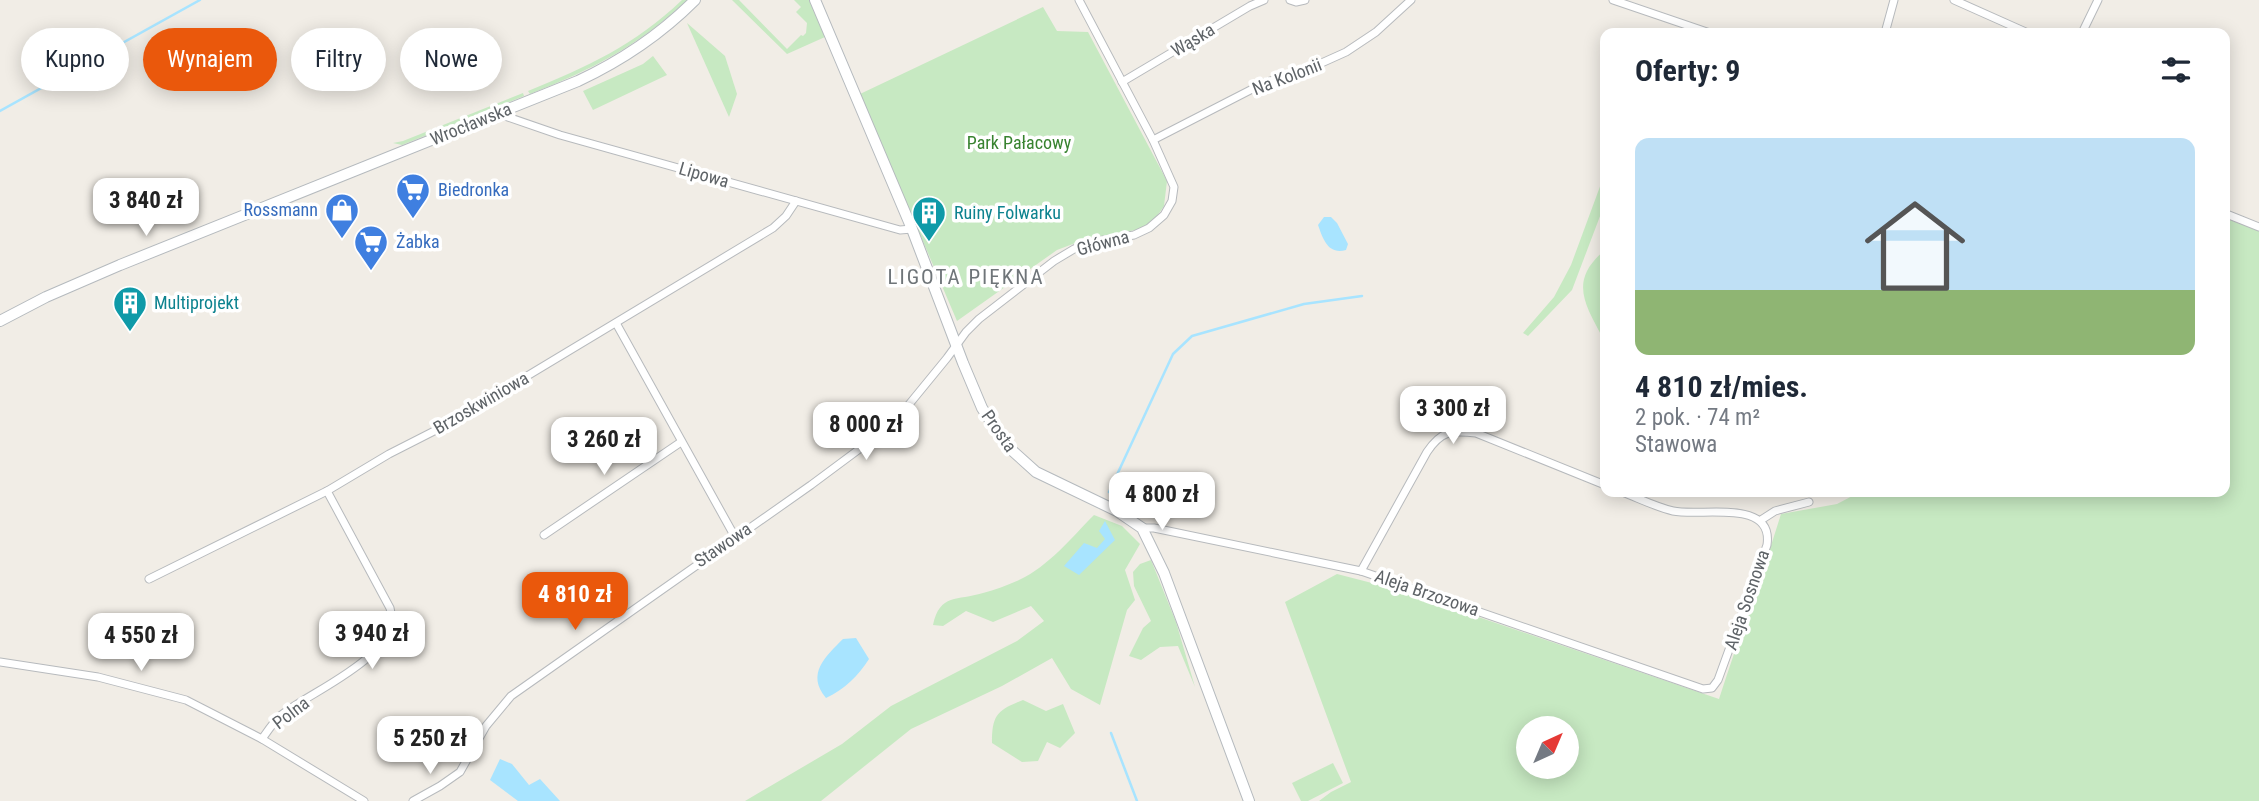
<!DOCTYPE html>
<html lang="pl">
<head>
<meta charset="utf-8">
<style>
	:root { --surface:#fff; --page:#f6f6f7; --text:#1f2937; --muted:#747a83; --accent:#ea580c }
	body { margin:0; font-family:"Roboto Condensed",sans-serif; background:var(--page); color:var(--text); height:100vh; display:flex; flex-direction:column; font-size:26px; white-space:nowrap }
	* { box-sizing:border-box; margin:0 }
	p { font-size:23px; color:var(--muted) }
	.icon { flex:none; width:38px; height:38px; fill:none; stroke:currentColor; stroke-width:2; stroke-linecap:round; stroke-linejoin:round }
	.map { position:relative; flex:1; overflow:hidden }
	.drawer { position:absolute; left:1600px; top:28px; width:630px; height:469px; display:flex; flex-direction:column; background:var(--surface); border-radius:14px; box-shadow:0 4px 18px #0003 }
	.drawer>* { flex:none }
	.hud { position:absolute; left:21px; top:28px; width:665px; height:63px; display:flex; gap:14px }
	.needle { width:46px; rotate:44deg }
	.controls { position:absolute; left:1516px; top:716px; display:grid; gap:14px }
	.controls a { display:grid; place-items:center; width:63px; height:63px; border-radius:50%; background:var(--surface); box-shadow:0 4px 18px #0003; font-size:35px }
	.price { position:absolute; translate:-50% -60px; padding:0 16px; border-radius:14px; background:#fff; color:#222; font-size:23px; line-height:46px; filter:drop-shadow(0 2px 4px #0008) }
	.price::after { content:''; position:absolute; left:50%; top:42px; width:21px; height:16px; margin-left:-10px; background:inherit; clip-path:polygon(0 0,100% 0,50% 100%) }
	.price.active { background:var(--accent); color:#fff }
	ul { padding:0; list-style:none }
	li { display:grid; align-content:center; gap:14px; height:371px; padding:0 35px }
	li span { display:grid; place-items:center; height:217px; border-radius:14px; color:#555 }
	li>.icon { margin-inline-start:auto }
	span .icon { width:126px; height:126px; fill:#fffc; stroke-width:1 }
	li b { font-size:30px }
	h2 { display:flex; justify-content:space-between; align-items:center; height:84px; padding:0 35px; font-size:30px }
	.chip { padding:0 24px; border-radius:32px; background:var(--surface); box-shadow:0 4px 18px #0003; font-size:24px; line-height:63px }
	.chip.active { background:var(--accent); color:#fff }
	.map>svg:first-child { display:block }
	.green { fill:#c7e9c2; fill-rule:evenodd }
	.water { fill:#a8e4ff }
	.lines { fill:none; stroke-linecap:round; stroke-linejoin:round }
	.stream { stroke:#a8e4ff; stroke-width:2.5 }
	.street-casing { stroke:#b7babd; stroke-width:9 }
	.secondary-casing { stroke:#b5babe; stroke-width:12 }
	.street { stroke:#fff; stroke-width:7 }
	.secondary { stroke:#fff; stroke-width:10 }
	.labels { text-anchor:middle; stroke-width:7; stroke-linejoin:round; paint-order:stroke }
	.street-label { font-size:18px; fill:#5e6367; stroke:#fff }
	.park-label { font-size:18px; fill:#388330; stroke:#fff }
	.shop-label { font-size:18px; fill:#366cbe; stroke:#fff; text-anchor:start }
	.culture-label { font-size:18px; fill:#0d838f; stroke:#fff; text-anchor:start }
	.quarter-label { font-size:21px; letter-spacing:2px; fill:#6f7579; stroke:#fff }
</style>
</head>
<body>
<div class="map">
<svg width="2259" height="801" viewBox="0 0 2259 801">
	<rect width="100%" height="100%" fill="#f1ede6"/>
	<g class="green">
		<path d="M682 0H687C637 47 593 69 530 94L528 91C587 67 635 45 682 0Z"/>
		<polygon points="732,0 739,0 787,49 801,35 803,36 806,33 807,23 796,12 801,7 794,0 809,0 825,37 787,54"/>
		<polygon points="1043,7 1057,31 1088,32 1167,181 1164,206 1155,219 1141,229 1086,239 1057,250 957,321 860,94"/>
		<polygon points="687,23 725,56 737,94 729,117"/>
		<polygon points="653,56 667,75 593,110 583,91 643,64"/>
		<polygon points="523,93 524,96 402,145 393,143 403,141"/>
		<polygon points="1605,173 1605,203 1572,290 1528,336 1523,333 1554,297 1571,265"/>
		<path d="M2224 218 2259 230V801H1319L1331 792 1351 782 1285 602 1337 574 1399 590 1719 699C1739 637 1762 576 1781 514L1837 504 1860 492H2224ZM1528 728H1566V766H1528Z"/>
		<path d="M1605 250 1603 281 1605 336 1603 338C1584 303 1569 280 1605 250Z"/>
		<path d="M1094 515 1122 526 1140 544 1125 570 1135 600 1127 610 1100 705 1071 689 1052 658 1002 686 911 729 821 801H745L842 744 891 706 1017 641 1044 621 1031 606 993 622 966 611 943 626 933 625C940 593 957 601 983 593 995 590 1008 585 1019 580 1049 566 1071 538 1094 515Z"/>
		<polygon points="1151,560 1176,622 1195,687 1178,646 1160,647 1141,660 1129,656 1143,628 1151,621 1134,586 1133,572 1140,564"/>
		<path d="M1023 700 1046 711 1063 704 1075 733 1060 748 1047 742 1038 761 1022 762 992 743C992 715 997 710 1023 700Z"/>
		<polygon points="1333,763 1343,783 1308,801 1301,801 1292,783"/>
	</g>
	<g class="water">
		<path d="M1324 217H1331L1337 223 1348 244 1346 250C1328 255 1323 239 1318 225Z"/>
		<polygon points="1105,521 1115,540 1079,575 1064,566 1084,543 1097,548 1105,539 1099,531"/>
		<path d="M856 638 869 659C858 676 845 689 826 698 806 674 825 657 843 639Z"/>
		<polygon points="500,759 512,764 529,785 540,779 560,801 518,801 490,780"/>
	</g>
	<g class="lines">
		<g class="stream">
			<polyline points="0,111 200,0"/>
			<polyline points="1109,492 1173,354 1192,336 1304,304 1362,296"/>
			<polyline points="1111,733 1137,801"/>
		</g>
		<g class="street-casing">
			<g id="street">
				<polyline points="1290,0 1296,2 1305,0"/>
				<polyline points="1613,0 1710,33"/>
				<polyline points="1954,0 2028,33"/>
				<polyline points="1885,33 1894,0"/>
				<polyline points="2082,33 2098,0"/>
				<polyline points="1122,82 1250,6 1264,0"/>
				<polyline points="499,114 560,135 900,230 912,229"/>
				<polyline points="1153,140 1264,83 1306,70 1346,52 1376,32 1411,0"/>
				<polyline points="2224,213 2259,227"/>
				<polyline points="616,323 735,537"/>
				<path d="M327 491 390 608C403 657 307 692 279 717 272 724 267 732 262 739L364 801"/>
				<polyline points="1761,520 1775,511 1809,502"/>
				<path d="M1142 528H1154L1361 571 1703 689 1712 688 1718 680 1767 545C1774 498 1701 517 1673 511 1656 507 1638 498 1622 492"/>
				<polyline points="544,535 681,442"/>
				<path d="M1361 571 1427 452C1441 431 1451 430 1476 433L1605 485"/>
				<polyline points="149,579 327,491 389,454 444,426 773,228 786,216 796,201"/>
				<polyline points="0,662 98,677 186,700 262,739"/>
				<polyline points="413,801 440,786 460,772 486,726 511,696 811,485 893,424 947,358 966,332 979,319 1054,261 1074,249 1092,242 1134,235 1149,228 1164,215 1172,201 1174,187 1153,140 1079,0"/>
			</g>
		</g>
		<g class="secondary-casing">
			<g id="secondary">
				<polyline points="815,0 912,229 963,363 982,408 1006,445 1036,472 1117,511 1142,528 1164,573 1249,801"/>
				<path d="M0 321 46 297 120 265 578 81C623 60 660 35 695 0"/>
			</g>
		</g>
		<use href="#street" class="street"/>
		<use href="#secondary" class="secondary"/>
	</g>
	<defs>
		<g id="supermarket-pin" transform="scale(1.75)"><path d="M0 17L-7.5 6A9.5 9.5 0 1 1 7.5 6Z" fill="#3f7fe0" stroke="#fff"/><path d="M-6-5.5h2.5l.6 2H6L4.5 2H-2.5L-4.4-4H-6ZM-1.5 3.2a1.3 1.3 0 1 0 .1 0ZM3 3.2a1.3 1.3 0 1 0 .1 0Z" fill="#fff"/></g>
		<g id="shop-pin" transform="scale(1.75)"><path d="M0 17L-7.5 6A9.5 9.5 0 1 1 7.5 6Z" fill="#3f7fe0" stroke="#fff"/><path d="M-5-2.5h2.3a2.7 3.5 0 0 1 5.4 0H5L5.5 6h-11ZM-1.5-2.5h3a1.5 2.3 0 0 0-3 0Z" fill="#fff"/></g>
		<g id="building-pin" transform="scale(1.75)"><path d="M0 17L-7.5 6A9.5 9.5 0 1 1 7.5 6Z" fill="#0f9aa8" stroke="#fff"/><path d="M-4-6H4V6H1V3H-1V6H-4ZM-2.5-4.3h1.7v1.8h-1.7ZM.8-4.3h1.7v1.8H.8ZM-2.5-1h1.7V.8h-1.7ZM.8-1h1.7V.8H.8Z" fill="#fff"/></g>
	</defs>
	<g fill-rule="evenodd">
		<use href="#supermarket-pin" x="413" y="190"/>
		<use href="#shop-pin" x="342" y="210"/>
		<use href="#building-pin" x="929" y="213"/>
		<use href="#supermarket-pin" x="371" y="242"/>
		<use href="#building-pin" x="130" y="303"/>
	</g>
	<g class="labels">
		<g class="street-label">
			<text transform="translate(1193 40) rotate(-31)" y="6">Wąska</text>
			<text transform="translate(1287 77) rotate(-21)" y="6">Na Kolonii</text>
			<text transform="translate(471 124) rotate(-22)" y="6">Wrocławska</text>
			<text transform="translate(704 175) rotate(16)" y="6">Lipowa</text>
			<text transform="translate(1103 243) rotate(-15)" y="6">Główna</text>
			<text transform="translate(481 403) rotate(-30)" y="6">Brzoskwiniowa</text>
			<text transform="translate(999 431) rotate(55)" y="6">Prosta</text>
			<text transform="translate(723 545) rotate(-34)" y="6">Stawowa</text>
			<text transform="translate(1427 593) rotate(19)" y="6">Aleja Brzozowa</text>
			<text transform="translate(1747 600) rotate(-71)" y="6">Aleja Sosnowa</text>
			<text transform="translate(291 713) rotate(-37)" y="6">Polna</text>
		</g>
		<g class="park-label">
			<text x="1019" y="149">Park Pałacowy</text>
		</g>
		<g class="shop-label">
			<text x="438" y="196">Biedronka</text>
			<text x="318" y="216" text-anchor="end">Rossmann</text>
			<text x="396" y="248">Żabka</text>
		</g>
		<g class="culture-label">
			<text x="954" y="219">Ruiny Folwarku</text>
			<text x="154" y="309">Multiprojekt</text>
		</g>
		<g class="quarter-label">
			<text x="966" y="284">LIGOTA PIĘKNA</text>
		</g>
	</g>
</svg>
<div class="controls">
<a><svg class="needle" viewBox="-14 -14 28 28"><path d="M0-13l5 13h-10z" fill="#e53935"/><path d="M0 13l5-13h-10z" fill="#747a83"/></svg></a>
</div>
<b class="price" style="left:146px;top:238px">3 840 zł</b>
<b class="price" style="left:1453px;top:446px">3 300 zł</b>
<b class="price" style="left:866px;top:462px">8 000 zł</b>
<b class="price" style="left:604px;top:477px">3 260 zł</b>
<b class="price" style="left:1162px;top:532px">4 800 zł</b>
<b class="price active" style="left:575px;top:632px">4 810 zł</b>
<b class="price" style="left:372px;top:671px">3 940 zł</b>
<b class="price" style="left:141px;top:673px">4 550 zł</b>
<b class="price" style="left:430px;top:776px">5 250 zł</b>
<div class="hud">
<a class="chip">Kupno</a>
<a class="chip active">Wynajem</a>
<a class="chip">Filtry</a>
<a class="chip">Nowe</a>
</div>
<section class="drawer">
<h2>Oferty: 9<svg class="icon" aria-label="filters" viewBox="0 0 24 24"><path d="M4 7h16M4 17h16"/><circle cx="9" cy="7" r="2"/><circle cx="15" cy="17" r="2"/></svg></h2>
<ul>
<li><span style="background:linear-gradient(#bfe0f5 70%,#8fb573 0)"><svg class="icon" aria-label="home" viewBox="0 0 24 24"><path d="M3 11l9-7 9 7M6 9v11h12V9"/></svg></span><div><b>4 810 zł/mies.</b><p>2 pok. · 74 m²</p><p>Stawowa</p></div></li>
</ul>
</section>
</div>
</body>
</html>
